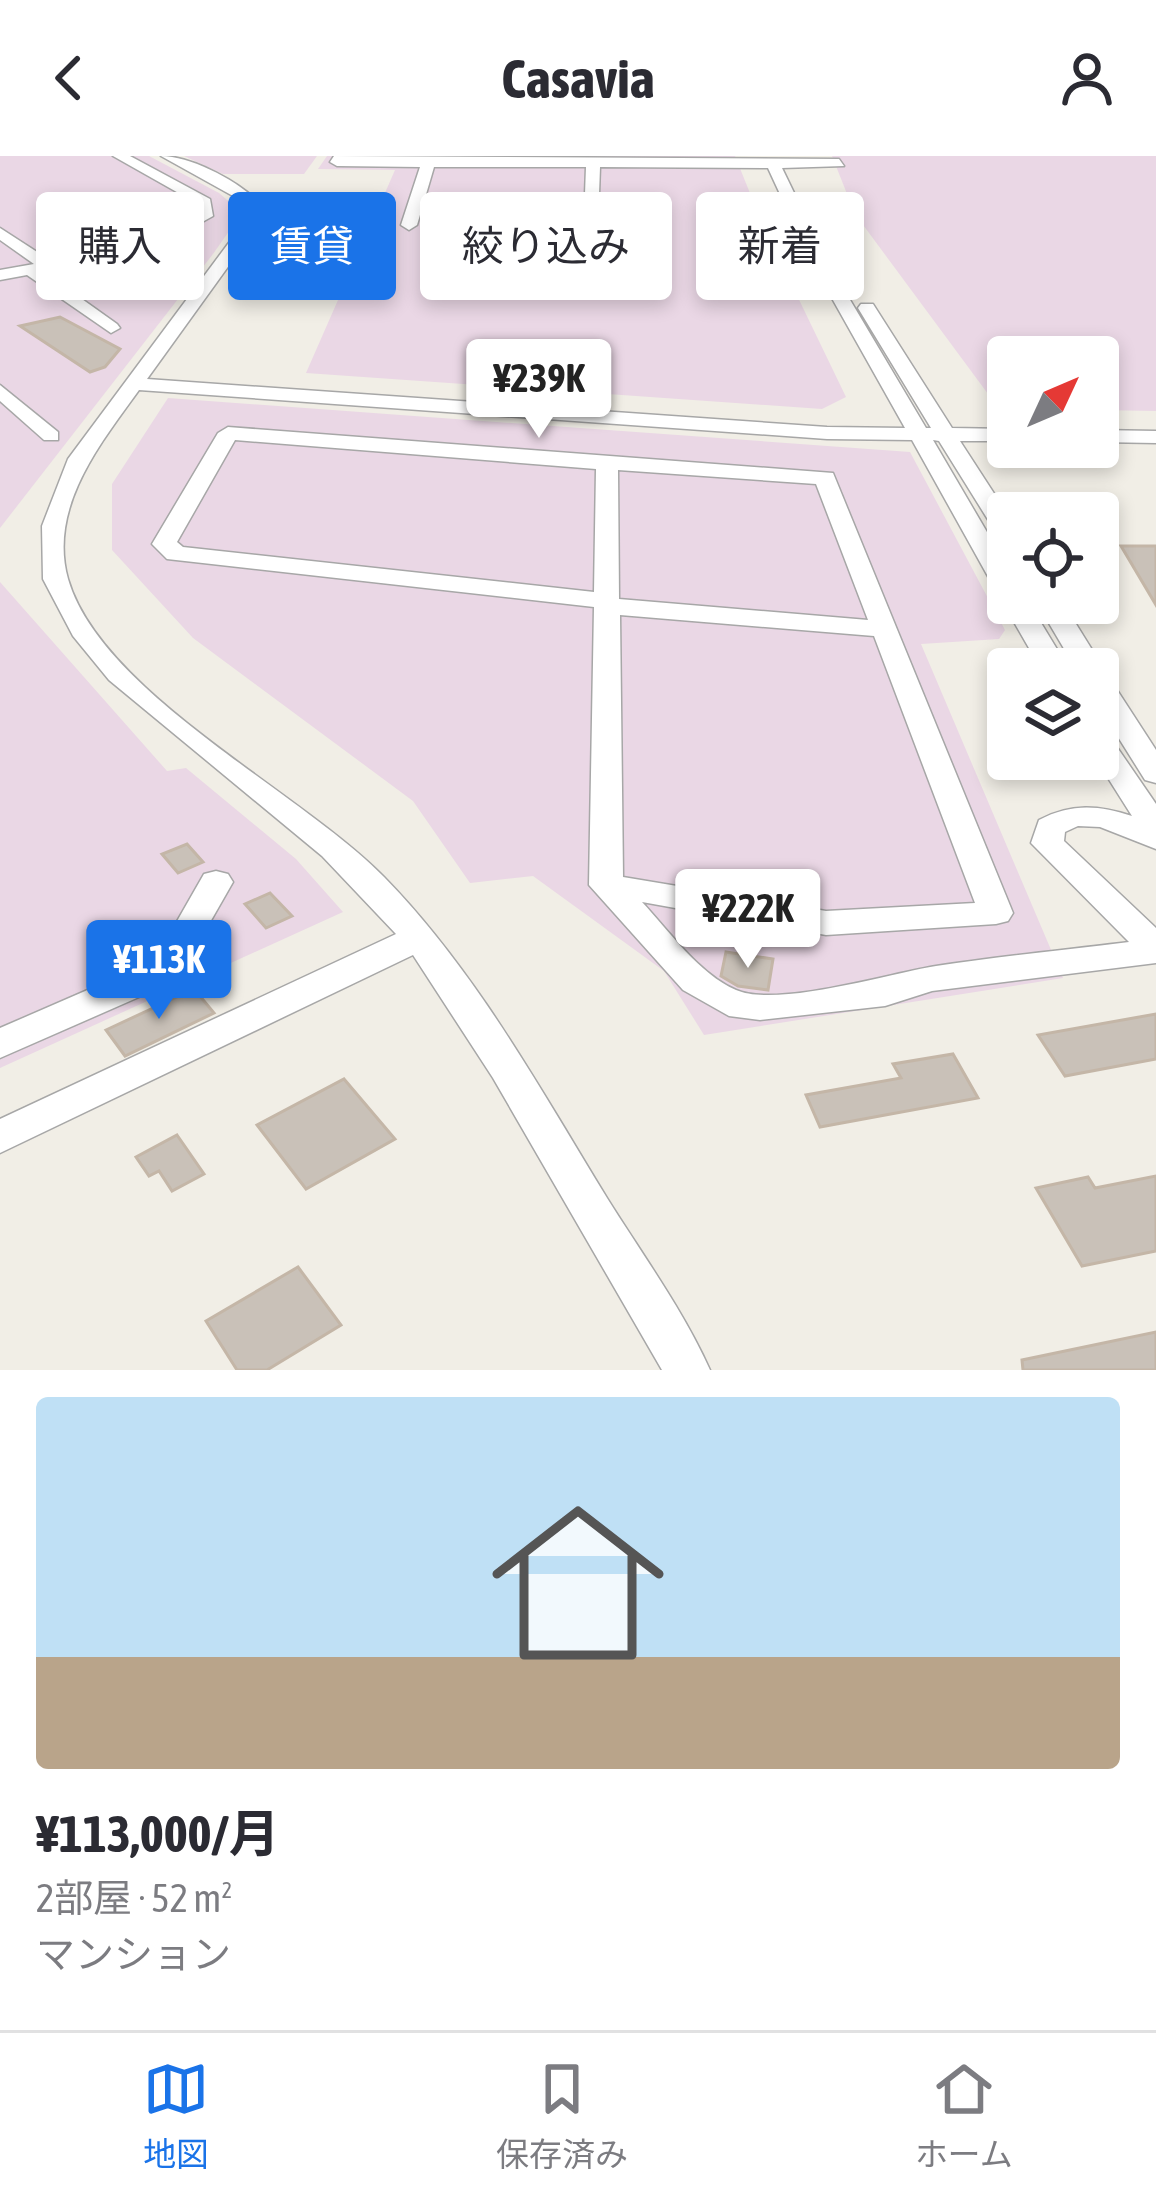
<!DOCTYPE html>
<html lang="ja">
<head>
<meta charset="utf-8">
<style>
	:root { --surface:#fff; --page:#f2f2f3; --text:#2b2b33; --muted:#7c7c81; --line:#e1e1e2; --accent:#1a73e8 }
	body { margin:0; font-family:"Asap Condensed","Noto Sans JP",sans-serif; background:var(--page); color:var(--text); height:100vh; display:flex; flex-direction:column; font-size:45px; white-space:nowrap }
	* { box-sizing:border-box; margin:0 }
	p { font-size:39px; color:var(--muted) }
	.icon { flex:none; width:66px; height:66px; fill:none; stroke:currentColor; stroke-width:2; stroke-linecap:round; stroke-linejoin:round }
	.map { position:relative; height:1214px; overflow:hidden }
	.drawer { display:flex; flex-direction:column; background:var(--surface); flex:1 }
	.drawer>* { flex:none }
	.banner { position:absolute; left:36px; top:36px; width:1086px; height:108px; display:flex; gap:24px }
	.needle { width:78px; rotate:46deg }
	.controls { position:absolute; left:987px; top:180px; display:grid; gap:24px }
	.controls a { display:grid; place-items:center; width:132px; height:132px; border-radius:12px; background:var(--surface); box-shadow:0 6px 18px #0003; font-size:60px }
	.price { position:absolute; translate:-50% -102px; padding:0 27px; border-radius:12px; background:#fff; color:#222; font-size:39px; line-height:78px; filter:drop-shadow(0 3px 6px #0008) }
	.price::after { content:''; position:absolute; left:50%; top:72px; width:36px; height:27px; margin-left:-18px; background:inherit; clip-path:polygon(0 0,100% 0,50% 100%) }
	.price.active { background:var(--accent); color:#fff }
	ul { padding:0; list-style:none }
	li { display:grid; align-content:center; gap:24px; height:636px; padding:0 36px }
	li+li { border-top:3px solid var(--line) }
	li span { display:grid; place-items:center; height:372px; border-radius:12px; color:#555 }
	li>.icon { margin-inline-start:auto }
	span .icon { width:216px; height:216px; fill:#fffc; stroke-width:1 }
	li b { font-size:51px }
	.chip { padding:0 42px; border-radius:12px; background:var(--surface); box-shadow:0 6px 18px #0003; font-size:42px; line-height:108px }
	.chip.active { background:var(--accent); color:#fff }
	header { display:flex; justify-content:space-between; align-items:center; height:156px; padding:0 36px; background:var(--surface); font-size:54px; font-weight:700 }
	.dock { display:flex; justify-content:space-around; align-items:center; height:168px; border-top:3px solid var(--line); background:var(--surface); font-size:33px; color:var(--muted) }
	.dock a { display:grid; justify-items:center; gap:6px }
	.dock .active { color:var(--accent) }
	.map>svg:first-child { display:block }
	.industrial { fill:#ead7e5 }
	.building { fill:#c9c1b8; stroke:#c4b6a7; stroke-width:3 }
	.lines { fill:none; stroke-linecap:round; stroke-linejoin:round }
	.minor-casing { stroke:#a7a7a7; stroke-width:3 }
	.minor { fill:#fff; fill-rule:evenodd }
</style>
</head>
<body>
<header><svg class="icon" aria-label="back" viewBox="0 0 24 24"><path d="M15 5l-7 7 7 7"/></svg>Casavia<svg class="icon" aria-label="person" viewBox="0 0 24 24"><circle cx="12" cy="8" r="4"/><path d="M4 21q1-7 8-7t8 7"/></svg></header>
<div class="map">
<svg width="1156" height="1214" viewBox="0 0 1156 1214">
	<rect width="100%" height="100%" fill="#f1eee6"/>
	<g class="industrial">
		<polygon points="0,0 149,0 219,37 234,50 232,71 213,98 0,372"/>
		<polygon points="184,0 317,0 304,18 223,18"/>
		<polygon points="327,0 735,0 762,67 846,241 822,253 306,217 395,14 318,13"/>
		<polygon points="832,0 1156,0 1156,255 1098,254 1098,201 1008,201 1008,247 991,242 855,58"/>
		<polygon points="168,242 910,296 1005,474 999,483 921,488 1063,822 704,879 664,815 533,720 470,727 413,645 193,482 112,394 112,328"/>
		<polygon points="0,426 167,615 186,612 296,703 343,756 0,912"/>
	</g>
	<g class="building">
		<polygon points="60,161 120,193 105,211 90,216 20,170"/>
		<polygon points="1121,390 1156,390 1156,449"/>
		<polygon points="187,688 203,706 178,717 162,698"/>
		<polygon points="270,737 292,760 266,772 245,748"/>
		<polygon points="726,796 773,803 768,834 738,830 721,820"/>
		<polygon points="194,833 214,857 125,900 106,874"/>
		<polygon points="1156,858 1156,903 1065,920 1038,879"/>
		<polygon points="953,898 978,942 820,971 806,939 901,922 893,908"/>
		<polygon points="344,923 395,983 306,1033 257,969"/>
		<polygon points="177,979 204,1018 172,1035 159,1015 149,1020 136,1001"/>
		<polygon points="1156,1020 1156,1095 1082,1110 1036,1032 1088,1021 1095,1032"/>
		<polygon points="298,1111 341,1169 267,1214 237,1214 206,1165"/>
		<polygon points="1156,1176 1156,1214 1023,1214 1022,1204"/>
	</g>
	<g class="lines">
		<g class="minor-casing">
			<g id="minor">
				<polygon points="113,0 130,0 210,43 213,60 186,75 90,95 103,98 103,104 44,116 117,168 120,172 111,177 27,119 0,124 0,114 34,108 0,84 0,72 51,105 77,100 74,89 177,68 198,58 198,48"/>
				<path d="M161 0C192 0 243 27 263 51L261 65 147 223 827 271 905 272 811 105 768 12 600 11 599 38 592 42 585 38 586 11H434L417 69 409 74 401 69 420 11 337 10 330 6 334 0 839 3 844 10 782 12 827 105 926 272H931L858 152 861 148H873L952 272 1008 273V285H960L1008 359V385L1000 383 939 285 933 284 1008 412V441L995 433 912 284 827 283 139 234C100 288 48 352 68 423 101 537 301 636 384 721 475 814 539 931 607 1042 642 1098 683 1154 710 1214H662L493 922 413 799 0 997V963L396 778 322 700 109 524 73 480 43 423 42 370 68 303 245 65 248 52 242 45Z"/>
				<polygon points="0,229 58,276 58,284 44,284 0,245"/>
				<path d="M228 271 833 317 1013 757 1008 765 996 768 826 779 642 746C669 775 699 818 736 834 777 852 891 817 936 810 1000 800 1065 794 1129 786L1031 687 1039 664C1071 647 1099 649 1132 660L1096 603 1098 575 1108 578 1156 648V693L1100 671 1078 670 1065 676 1064 685 1156 772V807L932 835 885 850 760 864 729 860 683 834 589 729 594 451 167 403 152 388 218 277ZM235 284 596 313 594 436 183 391 177 386ZM618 314 816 328 868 464 619 443ZM620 459 874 480 975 747 826 755 623 721Z"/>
				<polygon points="1098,274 1156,275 1156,287 1098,286"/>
				<polygon points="1008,441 1008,447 1029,447 1069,513 1041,513 1003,447"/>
				<polygon points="1037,447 1063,447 1104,513 1100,518 1108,520 1156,594 1156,627 1145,624 1098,549 1098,513 1076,513"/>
				<polygon points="216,715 228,718 233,726 201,782 155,834 0,902 0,872 129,816 176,767 204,718"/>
			</g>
		</g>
		<use href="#minor" class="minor"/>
	</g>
</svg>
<div class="controls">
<a><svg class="needle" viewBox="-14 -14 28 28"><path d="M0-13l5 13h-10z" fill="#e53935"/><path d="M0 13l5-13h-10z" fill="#7c7c81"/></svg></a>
<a><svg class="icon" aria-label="locate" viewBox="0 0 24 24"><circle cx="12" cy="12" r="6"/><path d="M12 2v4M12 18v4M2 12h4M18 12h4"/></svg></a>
<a><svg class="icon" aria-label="layers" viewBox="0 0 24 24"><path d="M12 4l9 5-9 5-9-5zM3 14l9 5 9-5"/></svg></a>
</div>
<b class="price" style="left:539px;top:285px">¥239K</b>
<b class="price" style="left:748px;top:815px">¥222K</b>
<b class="price active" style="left:159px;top:866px">¥113K</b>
<div class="banner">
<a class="chip">購入</a>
<a class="chip active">賃貸</a>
<a class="chip">絞り込み</a>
<a class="chip">新着</a>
</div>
</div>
<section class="drawer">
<ul>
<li><span style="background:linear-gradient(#bfe0f5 70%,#b9a48a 0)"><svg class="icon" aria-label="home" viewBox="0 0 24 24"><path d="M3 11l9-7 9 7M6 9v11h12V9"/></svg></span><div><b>¥113,000/月</b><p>2部屋 · 52 m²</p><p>マンション</p></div></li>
</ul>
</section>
<nav class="dock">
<a class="active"><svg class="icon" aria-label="map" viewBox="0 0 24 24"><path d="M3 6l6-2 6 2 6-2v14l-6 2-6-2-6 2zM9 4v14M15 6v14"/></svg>地図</a>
<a><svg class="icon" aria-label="saved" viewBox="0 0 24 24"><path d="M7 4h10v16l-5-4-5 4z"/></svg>保存済み</a>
<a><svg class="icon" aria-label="home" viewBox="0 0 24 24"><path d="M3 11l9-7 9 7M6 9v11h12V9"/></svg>ホーム</a>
</nav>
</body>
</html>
